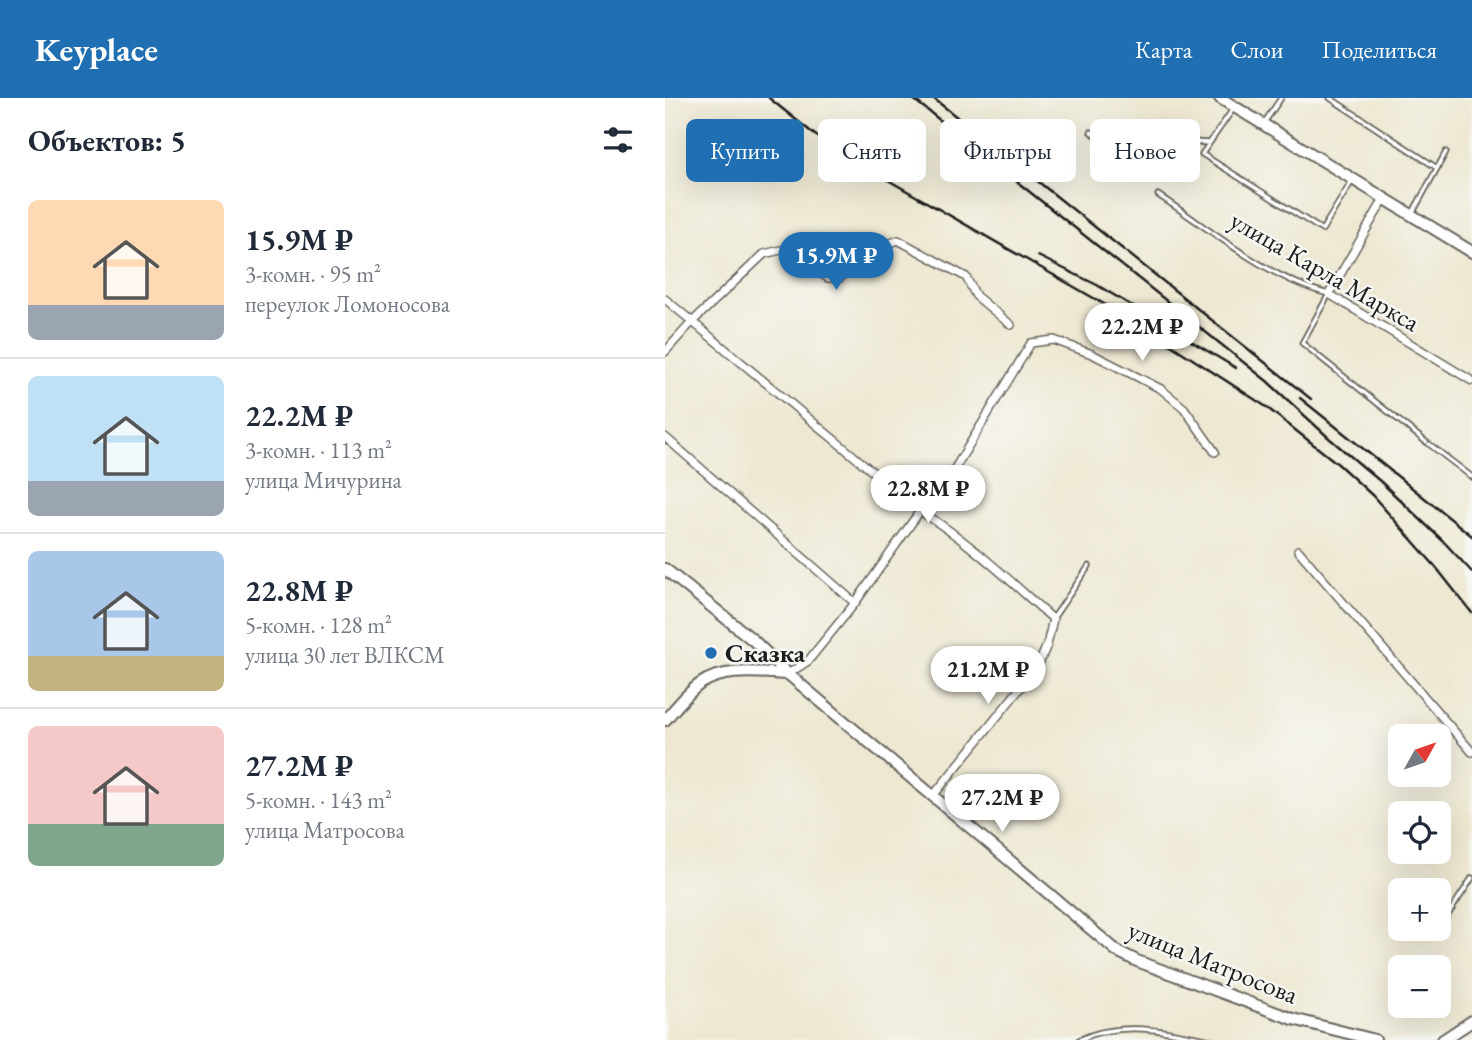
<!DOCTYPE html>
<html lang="ru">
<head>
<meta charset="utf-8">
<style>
	:root { --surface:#fff; --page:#f2f2f3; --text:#1f2937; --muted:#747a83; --line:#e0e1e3; --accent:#1f6fb2 }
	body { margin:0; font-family:"EB Garamond",serif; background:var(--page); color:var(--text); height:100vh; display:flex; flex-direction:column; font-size:26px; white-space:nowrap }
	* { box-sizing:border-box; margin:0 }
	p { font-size:23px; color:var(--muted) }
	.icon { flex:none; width:38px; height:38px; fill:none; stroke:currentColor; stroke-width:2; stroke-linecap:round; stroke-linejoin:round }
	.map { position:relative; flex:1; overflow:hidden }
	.side { display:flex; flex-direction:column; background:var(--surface); width:665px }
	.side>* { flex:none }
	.banner { position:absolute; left:21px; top:21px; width:665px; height:63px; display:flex; gap:14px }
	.needle { width:46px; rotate:50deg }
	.fabs { position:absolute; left:723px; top:626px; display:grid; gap:14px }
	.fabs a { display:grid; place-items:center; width:63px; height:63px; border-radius:10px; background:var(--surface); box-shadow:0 7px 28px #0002; font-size:35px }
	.price { position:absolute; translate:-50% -60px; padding:0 16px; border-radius:24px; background:#fff; color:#222; font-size:23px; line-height:46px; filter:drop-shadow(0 2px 4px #0008) }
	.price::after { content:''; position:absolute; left:50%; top:42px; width:21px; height:16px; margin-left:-10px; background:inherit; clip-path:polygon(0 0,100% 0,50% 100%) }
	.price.active { background:var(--accent); color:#fff }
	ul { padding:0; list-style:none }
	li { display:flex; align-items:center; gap:21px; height:175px; padding:0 28px }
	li+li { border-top:2px solid var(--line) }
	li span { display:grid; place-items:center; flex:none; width:196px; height:140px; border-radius:10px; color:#555 }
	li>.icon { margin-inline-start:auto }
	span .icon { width:84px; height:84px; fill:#fffc; stroke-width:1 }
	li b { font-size:30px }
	h2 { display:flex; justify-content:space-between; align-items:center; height:84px; padding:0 28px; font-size:30px }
	.pill { padding:0 24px; border-radius:10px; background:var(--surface); box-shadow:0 7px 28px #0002; font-size:24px; line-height:63px }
	.pill.active { background:var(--accent); color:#fff }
	header { display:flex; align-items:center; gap:42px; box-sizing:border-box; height:98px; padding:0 35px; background:var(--accent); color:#fff }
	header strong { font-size:33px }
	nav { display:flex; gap:38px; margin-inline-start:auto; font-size:24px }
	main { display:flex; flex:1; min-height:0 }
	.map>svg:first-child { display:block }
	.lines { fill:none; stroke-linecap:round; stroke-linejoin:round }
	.lane-casing { stroke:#66635c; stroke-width:7 }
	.street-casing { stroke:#66635c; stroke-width:10 }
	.secondary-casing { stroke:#66635c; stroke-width:14 }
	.lane { stroke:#fff; stroke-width:3.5 }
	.street { stroke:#fff; stroke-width:7 }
	.secondary { stroke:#fff; stroke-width:10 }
	.rail { stroke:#1c1c1c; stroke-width:2.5 }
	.poi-dot { fill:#1f6fb2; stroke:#f6f6f2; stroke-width:2.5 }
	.labels { text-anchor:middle; stroke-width:5; stroke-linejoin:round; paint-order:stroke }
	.street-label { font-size:26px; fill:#1c1c1c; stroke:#f6f6f2 }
	.poi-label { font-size:26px; font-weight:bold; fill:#1c1c1c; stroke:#f6f6f2; text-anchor:start }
</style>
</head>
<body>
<header>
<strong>Keyplace</strong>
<nav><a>Карта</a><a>Слои</a><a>Поделиться</a></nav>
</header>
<main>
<section class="side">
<h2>Объектов: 5<svg class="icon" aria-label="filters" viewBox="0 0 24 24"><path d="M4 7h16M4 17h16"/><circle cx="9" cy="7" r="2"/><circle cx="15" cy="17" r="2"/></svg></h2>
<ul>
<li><span style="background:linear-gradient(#ffd9b3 75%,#9aa5b1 0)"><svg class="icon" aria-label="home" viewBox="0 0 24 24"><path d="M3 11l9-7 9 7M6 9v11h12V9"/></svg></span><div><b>15.9M ₽</b><p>3-комн. · 95 m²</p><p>переулок Ломоносова</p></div></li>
<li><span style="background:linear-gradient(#bfe0f5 75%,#9aa5b1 0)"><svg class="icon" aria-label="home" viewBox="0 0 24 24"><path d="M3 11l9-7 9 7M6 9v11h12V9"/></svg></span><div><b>22.2M ₽</b><p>3-комн. · 113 m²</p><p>улица Мичурина</p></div></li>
<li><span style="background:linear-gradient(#a9c7e8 75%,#c2b280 0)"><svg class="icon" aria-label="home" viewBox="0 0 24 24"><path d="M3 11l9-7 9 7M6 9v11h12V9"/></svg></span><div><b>22.8M ₽</b><p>5-комн. · 128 m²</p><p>улица 30 лет ВЛКСМ</p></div></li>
<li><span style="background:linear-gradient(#f6c9c9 70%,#7fa58c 0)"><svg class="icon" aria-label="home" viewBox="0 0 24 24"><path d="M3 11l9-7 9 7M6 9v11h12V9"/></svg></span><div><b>27.2M ₽</b><p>5-комн. · 143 m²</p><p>улица Матросова</p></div></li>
</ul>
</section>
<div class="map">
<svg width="807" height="942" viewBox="0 0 807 942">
	<rect width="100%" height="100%" fill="#f6f6f2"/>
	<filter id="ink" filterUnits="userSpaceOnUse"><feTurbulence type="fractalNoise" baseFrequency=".0143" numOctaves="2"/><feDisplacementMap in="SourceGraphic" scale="14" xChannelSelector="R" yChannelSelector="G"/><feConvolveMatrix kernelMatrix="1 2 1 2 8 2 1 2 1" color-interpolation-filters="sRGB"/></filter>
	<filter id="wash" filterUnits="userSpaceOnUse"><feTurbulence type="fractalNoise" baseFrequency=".00686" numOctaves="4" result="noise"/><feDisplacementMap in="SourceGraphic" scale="28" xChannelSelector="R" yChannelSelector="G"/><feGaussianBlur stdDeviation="1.57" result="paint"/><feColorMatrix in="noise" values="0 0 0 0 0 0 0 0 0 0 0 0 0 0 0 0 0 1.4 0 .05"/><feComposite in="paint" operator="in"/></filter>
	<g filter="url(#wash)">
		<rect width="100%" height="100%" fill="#eee8d2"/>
	</g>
	<g filter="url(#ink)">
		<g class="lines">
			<g class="lane-casing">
				<g id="lane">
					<polyline points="665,0 772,70"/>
					<polyline points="568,11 537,56 657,132 687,83"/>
					<polyline points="599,25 616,0"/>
					<polyline points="426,34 464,58 479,43 486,41 544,45"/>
					<path d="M493 97C545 131 603 181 664 196L637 245 761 344"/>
					<polyline points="747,116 781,54"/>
					<polyline points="764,346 807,379"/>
					<polyline points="389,519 424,468"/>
					<polyline points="779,823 807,780"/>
					<path d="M414 942C454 922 503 933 545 942"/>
				</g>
			</g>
			<g class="street-casing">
				<g id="street">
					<polyline points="719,101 664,196 807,283"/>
					<path d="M0 201 255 413C304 443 345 483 388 521L382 547 373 568 268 698"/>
					<polyline points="0,254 27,224 99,156 120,151 163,180 175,180 209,152 233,142 301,179 311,198 346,227"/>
					<polyline points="0,339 190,505"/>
					<polyline points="633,452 807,654"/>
					<polyline points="123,576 143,563 190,505 255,413 281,385 366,245 389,242 427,256 496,291 519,310 550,354"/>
				</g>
			</g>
			<g class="secondary-casing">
				<g id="secondary">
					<polyline points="555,0 807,154"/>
					<polyline points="0,471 88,542 123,576 452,853 472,863 628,921 710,942"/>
					<path d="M0 622C11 610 22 595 35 586 59 569 96 575 123 576"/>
					<polyline points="778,942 807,923"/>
				</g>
			</g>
			<use href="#lane" class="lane"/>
			<use href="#street" class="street"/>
			<use href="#secondary" class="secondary"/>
			<g class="rail">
				<polyline points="104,0 150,37 216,78 472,225 600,308 673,366 708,398 770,468 807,515"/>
				<polyline points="247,0 602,283 664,340 716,384 778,443 807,474"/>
				<polyline points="268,0 646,301"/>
				<polyline points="373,158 432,187 571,270"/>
				<polyline points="635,300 807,438"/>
			</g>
		</g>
	</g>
	<circle class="poi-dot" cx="46" cy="555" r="7"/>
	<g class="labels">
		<g class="street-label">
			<text transform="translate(660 173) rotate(30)" y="9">улица Карла Маркса</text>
			<text transform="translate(548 864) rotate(22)" y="9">улица Матросова</text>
		</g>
		<g class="poi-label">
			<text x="60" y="564">Сказка</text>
		</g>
	</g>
</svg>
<div class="fabs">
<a><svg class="needle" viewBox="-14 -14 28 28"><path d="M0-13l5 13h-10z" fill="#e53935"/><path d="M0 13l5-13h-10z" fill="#747a83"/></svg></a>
<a><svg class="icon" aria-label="locate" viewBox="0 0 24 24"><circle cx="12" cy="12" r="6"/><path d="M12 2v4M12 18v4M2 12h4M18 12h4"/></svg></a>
<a>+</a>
<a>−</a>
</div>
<b class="price active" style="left:171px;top:194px">15.9M ₽</b>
<b class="price" style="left:477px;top:265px">22.2M ₽</b>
<b class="price" style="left:263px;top:427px">22.8M ₽</b>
<b class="price" style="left:323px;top:608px">21.2M ₽</b>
<b class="price" style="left:337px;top:736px">27.2M ₽</b>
<div class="banner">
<a class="pill active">Купить</a>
<a class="pill">Снять</a>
<a class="pill">Фильтры</a>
<a class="pill">Новое</a>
</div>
</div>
</main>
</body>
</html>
